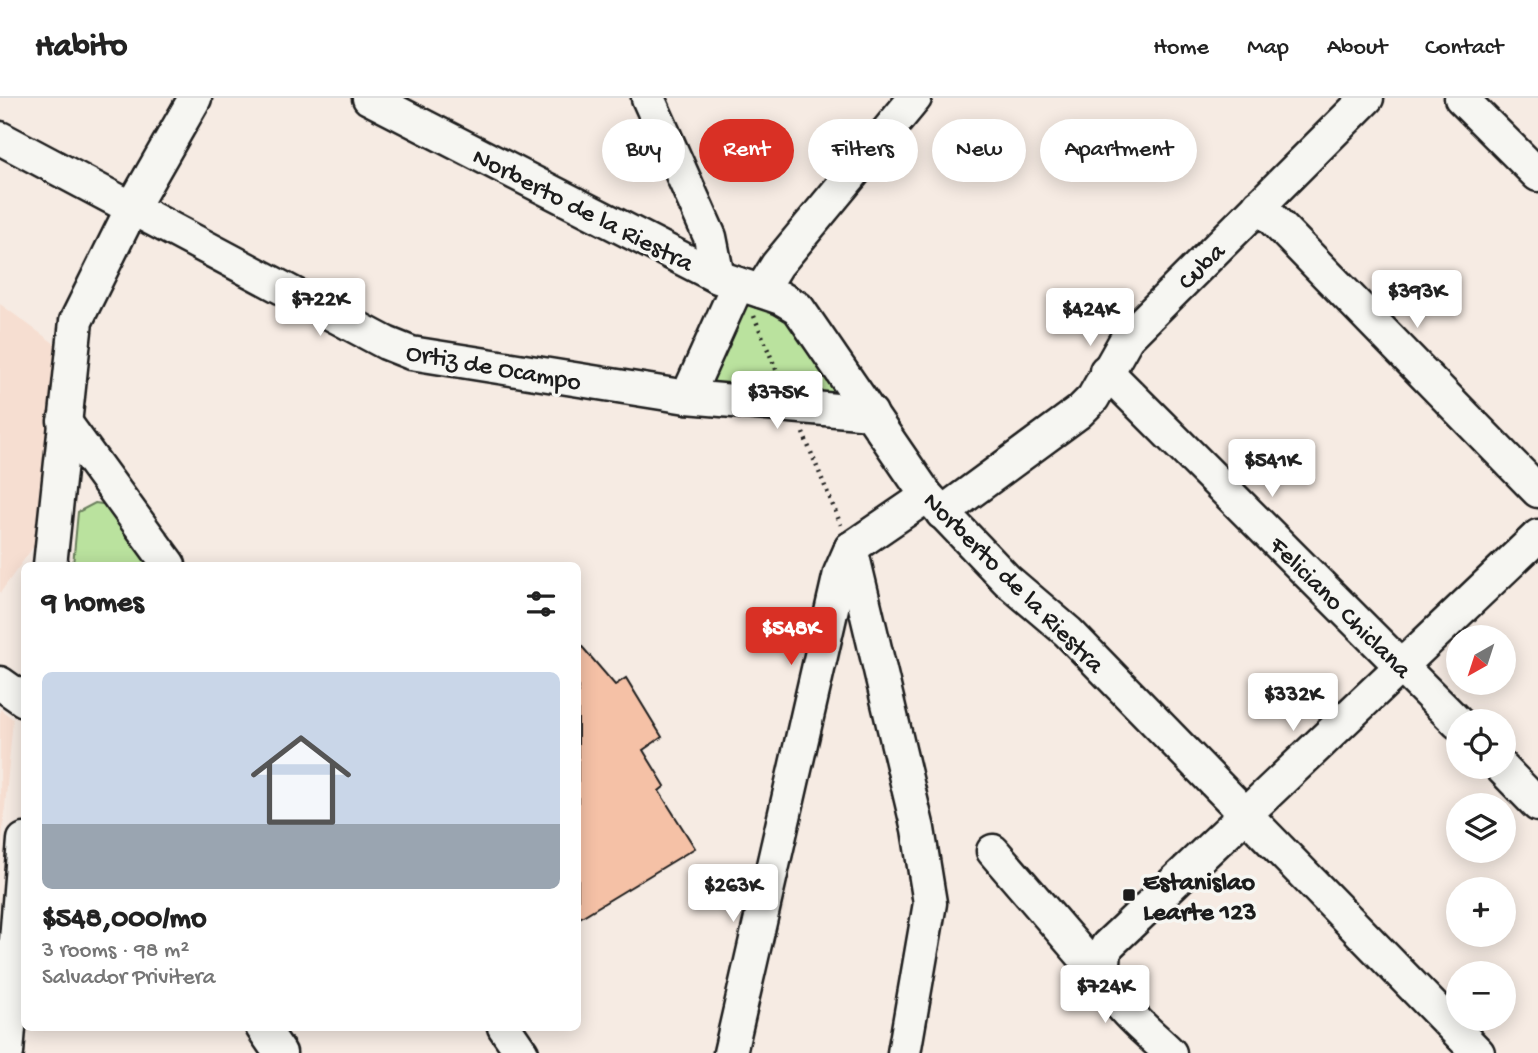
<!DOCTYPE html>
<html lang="en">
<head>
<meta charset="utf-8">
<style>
	:root { --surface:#fff; --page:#f6f6f6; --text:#222; --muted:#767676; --line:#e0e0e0; --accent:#d93025 }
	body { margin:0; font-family:"Gochi Hand",sans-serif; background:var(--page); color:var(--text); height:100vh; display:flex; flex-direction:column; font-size:26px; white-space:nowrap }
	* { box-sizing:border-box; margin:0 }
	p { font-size:23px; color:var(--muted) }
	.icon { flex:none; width:38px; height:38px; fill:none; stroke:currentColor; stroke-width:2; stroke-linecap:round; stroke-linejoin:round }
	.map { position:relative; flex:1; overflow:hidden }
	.drawer { position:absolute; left:21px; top:464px; width:560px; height:469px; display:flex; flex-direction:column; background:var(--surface); border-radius:10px; box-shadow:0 4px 18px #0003 }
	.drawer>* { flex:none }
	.top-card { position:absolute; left:602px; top:21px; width:665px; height:63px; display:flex; gap:14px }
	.needle { width:46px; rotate:219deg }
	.fabs { position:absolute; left:1446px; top:527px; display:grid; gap:14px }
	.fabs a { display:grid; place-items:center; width:70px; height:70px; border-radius:50%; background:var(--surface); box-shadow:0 4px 18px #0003; font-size:35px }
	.price { position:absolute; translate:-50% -60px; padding:0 16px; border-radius:7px; background:#fff; color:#222; font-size:23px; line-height:46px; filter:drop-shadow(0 2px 4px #0008) }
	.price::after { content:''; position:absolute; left:50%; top:42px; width:21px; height:16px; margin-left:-10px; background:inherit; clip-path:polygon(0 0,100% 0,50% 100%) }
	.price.selected { background:var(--accent); color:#fff }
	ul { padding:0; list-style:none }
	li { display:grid; align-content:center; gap:14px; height:371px; padding:0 21px }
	li span { display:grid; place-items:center; height:217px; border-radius:10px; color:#555 }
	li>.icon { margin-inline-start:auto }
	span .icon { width:126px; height:126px; fill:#fffc; stroke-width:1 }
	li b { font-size:30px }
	h2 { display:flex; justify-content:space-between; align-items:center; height:84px; padding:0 21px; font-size:30px }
	.pill { padding:0 24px; border-radius:32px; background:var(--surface); box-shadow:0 4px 18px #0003; font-size:24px; line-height:63px }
	.pill.selected { background:var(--accent); color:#fff }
	header { display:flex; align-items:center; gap:42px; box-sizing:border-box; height:98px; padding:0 35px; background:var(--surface); border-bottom:2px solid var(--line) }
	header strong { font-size:33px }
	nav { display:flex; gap:38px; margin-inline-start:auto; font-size:24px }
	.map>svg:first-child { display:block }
	.built { fill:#f6ded1 }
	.green { fill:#bae29e; stroke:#6b7f5d; stroke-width:2 }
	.building { fill:#f5c1a6; stroke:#1c1c1c; stroke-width:2 }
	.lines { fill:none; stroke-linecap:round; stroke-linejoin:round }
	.minor-casing { stroke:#1c1c1c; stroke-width:37 }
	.path { stroke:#1c1c1c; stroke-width:4.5; stroke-dasharray:2 5; stroke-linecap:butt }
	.minor { stroke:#f6f6f2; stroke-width:32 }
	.poi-dot { fill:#1c1c1c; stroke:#f6f6f2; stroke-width:2.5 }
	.labels { text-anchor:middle; stroke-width:7; stroke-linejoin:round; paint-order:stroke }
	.street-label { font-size:26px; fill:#1c1c1c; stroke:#f6f6f2 }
	.poi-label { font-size:26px; font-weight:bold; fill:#1c1c1c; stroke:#f6f6f2; text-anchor:start }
</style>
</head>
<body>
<header>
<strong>Habito</strong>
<nav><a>Home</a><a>Map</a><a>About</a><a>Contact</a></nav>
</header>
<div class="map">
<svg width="1538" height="955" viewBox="0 0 1538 955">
	<rect width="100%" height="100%" fill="#f6ebe3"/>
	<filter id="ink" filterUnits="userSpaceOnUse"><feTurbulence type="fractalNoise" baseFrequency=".0143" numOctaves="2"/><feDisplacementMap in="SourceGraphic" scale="14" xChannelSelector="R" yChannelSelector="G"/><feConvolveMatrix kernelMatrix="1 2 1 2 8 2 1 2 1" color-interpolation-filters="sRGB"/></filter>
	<g filter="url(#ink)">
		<g class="built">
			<polygon points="0,206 55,246 44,434 0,495"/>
			<polygon points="0,611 13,621 0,764"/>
		</g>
		<g class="green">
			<polygon points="747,202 792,219 858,309 697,294"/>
			<polygon points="95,405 109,407 152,467 73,467 78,414"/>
		</g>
		<polygon class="building" points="578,544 615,587 626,580 662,639 643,652 665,688 659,693 695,750 578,821"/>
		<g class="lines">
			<g class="minor-casing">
				<g id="minor">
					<polyline points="369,0 718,179 781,200 798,210 927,398 1007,482 1068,534 1478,955"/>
					<polyline points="648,0 710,139 718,179"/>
					<polyline points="1461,0 1538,77"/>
					<polyline points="0,40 386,245 411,255 687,299 871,315"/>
					<polyline points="1259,107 1538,393"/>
					<polyline points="761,193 777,167 915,0"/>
					<polyline points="1106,273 1458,625"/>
					<polyline points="687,299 738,186"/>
					<polyline points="64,323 169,467"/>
					<polyline points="942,415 1079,314 1093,300 1127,240 1367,0"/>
					<polyline points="851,450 918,731 930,805 904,955"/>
					<polyline points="851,450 927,398"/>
					<polyline points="50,467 76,223 132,110 195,0"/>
					<polyline points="0,585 24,602"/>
					<polyline points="1500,668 1538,707"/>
					<polyline points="993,753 1104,882"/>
					<polyline points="262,929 280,955"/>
					<polyline points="504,929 522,955"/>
					<polyline points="7,955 24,742"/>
					<polyline points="730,955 840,475 851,450"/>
					<path d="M1170 955C1140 925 1091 894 1107 848L1538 438"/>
				</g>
			</g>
			<g class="path">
				<polyline points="754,218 780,281"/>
				<polyline points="803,335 841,427"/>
			</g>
			<use href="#minor" class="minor"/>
		</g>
	</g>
	<rect class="poi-dot" x="1122" y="790" width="14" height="14" rx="3.5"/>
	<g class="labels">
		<g class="street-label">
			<text transform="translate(584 110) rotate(27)" y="9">Norberto de la Riestra</text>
			<text transform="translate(1200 167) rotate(-45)" y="9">Cuba</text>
			<text transform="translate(494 267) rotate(10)" y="9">Ortiz de Ocampo</text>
			<text transform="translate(1015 483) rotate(45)" y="9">Norberto de la Riestra</text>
			<text transform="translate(1342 508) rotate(45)" y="9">Feliciano Chiclana</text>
		</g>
		<g class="poi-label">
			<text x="1143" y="791">Estanislao<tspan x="1143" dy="30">Learte 123</tspan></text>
		</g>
	</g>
</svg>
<div class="fabs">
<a><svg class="needle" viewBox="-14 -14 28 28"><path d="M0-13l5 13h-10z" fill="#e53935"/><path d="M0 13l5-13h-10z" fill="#767676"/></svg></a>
<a><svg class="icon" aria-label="locate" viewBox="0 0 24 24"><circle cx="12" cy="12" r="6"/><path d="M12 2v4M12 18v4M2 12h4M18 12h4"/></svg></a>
<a><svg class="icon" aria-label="layers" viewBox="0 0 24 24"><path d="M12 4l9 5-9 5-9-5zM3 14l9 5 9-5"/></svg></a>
<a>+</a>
<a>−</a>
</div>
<b class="price" style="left:1417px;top:232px">$393K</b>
<b class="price" style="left:320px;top:240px">$722K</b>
<b class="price" style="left:1090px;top:250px">$424K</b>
<b class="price" style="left:777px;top:333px">$375K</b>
<b class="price" style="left:1272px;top:401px">$541K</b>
<b class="price selected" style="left:791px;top:569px">$548K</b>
<b class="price" style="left:1293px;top:635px">$332K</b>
<b class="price" style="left:733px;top:826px">$263K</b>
<b class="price" style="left:1105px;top:927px">$724K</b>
<div class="top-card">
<a class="pill">Buy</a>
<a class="pill selected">Rent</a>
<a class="pill">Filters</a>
<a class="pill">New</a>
<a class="pill">Apartment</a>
</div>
<section class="drawer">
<h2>9 homes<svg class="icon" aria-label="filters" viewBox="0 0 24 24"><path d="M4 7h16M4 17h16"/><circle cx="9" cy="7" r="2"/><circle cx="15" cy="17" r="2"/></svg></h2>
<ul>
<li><span style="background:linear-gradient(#c9d6e8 70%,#9aa5b1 0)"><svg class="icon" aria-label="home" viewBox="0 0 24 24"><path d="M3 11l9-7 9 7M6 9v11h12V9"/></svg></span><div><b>$548,000/mo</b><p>3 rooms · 98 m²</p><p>Salvador Privitera</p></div></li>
</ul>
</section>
</div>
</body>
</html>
